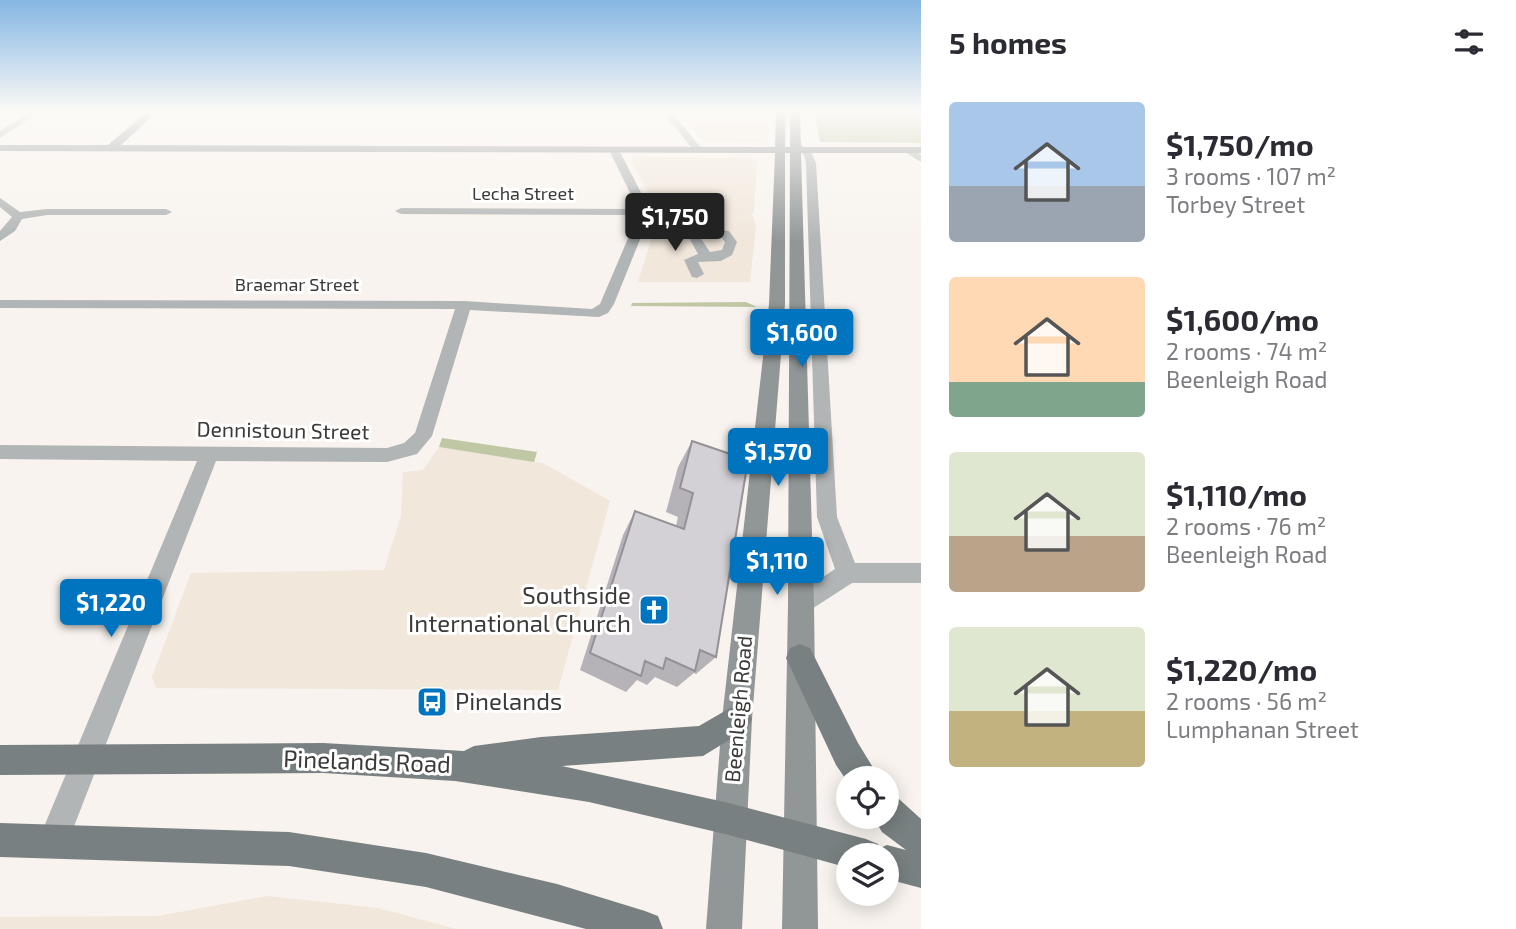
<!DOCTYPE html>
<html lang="en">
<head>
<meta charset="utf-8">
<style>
	:root { --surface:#fff; --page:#f2f2f3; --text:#2b2b33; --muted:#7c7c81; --accent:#0074be }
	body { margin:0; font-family:"Exo 2",sans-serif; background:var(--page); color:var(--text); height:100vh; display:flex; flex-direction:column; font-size:26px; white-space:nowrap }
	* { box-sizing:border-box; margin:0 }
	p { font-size:23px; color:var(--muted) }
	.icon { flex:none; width:38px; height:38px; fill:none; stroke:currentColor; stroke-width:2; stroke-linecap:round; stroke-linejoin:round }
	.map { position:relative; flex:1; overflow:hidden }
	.sheet { display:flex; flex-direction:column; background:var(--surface); width:595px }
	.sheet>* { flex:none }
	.fabs { position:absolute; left:836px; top:766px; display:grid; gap:14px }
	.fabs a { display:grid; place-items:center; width:63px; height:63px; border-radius:50%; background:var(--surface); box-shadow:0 4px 18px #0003; font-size:35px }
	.price { position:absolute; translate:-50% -60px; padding:0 16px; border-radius:7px; background:var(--accent); color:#fff; font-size:23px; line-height:46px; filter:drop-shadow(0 2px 4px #0008) }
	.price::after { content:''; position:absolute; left:50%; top:42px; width:21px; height:16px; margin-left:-10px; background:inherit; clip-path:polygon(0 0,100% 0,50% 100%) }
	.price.on { background:#222; color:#fff }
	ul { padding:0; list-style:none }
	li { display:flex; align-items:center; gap:21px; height:175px; padding:0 28px }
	li span { display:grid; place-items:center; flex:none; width:196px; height:140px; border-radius:7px; color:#555 }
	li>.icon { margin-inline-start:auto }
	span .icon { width:84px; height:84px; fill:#fffc; stroke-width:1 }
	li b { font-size:30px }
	h2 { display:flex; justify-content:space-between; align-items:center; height:84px; padding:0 28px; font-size:30px }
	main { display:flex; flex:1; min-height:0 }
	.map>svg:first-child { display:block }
	.built { fill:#f1e7db }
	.green { fill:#bfc7a4 }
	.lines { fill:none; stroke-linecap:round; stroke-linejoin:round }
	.stream { stroke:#7893ab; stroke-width:2.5 }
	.street { fill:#b1b5b5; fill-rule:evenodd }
	.secondary { fill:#919697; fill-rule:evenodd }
	.primary { fill:#798081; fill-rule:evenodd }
	.wall { fill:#b5b3b8 }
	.building { fill:#d3d0d6; stroke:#949296; stroke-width:2 }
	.labels { text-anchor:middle; stroke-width:6; stroke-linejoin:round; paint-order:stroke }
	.far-street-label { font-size:18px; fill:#3c3a38; stroke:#fff }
	.street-label { font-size:21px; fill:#3c3a38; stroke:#fff }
	.near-poi-label { font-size:24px; fill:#3c3a38; stroke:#fff; text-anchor:end }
	.near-street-label { font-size:24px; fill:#3c3a38; stroke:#fff }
</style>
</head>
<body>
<main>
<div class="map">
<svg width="921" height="929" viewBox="0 0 921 929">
	<rect width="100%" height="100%" fill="#f8f3ee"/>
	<g class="built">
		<polygon points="675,111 771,111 767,143 705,142"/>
		<polygon points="633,157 749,158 757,161 754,213 751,213 756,225 750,282 638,282 659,214 631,160"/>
		<polygon points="439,447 543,463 610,501 558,690 156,688 152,677 191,573 384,570 401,516 403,472 423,470"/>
		<polygon points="267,896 378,908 456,929 0,929 0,917 158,916"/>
	</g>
	<g class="green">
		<polygon points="814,111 921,111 921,143 820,142"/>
		<polygon points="746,302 757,307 631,306 632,303"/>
		<polygon points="442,438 537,452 534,462 439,447"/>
	</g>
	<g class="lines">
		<polyline class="stream" points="847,111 921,114"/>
		<g class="street">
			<polygon points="31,111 41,111 0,138 0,131"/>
			<polygon points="662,111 671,111 701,148 701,152 695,152"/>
			<polygon points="796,141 811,152 816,163 837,517 855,563 921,563 921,583 852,583 801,616 793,613 789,605 793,597 835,569 817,517 806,163 804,155 791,144"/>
			<path d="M614 147 619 150 651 212 645 225 729 231 737 242 732 255 721 261 698 262 704 274 697 278 692 277 684 260 698 254 688 236 643 232 614 304 608 313 599 317 470 310 432 436 417 454 387 462 216 461 64 852 53 856 42 852 38 841 197 461 0 459V445L387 448 404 443 415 433 455 309 0 308V300L464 301 592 309 600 304 638 215 401 214 395 211 401 208 638 209 609 150ZM700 237H721L725 242 722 250 710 252Z"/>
			<polygon points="905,148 911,148 921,155 921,162 905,152"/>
			<polygon points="0,198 20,212 47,209 166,209 172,212 166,215 47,215 22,219 15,231 0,241 0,231 12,217 0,207"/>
		</g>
		<polygon class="secondary" points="148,111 158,111 121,145 775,147 776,111 786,111 785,147 790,147 790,111 800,111 801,147 921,147 921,153 801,153 814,605 818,929 782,929 788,605 790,153 785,153 785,304 752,719 742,929 706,929 722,719 769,304 775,153 0,151 0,145 108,145"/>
		<g class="primary">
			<polygon points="800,644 810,648 858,743 880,779 849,779 849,784 836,765 786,658 790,648"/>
			<polygon points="737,704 747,709 752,719 747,729 703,756 562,766 729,803 866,839 878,844 880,848 887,845 906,850 882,832 873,817 887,817 887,795 899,799 921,819 921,888 887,879 887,856 849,856 849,868 729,835 589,802 455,781 323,773 0,775 0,745 323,743 464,751 474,746 541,737 699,726"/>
			<polygon points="0,823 289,832 426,853 557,884 645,911 658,916 663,929 586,929 426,887 289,866 0,857"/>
		</g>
	</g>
	<polygon class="wall" points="692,441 716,657 696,674 694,673 677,687 655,677 647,685 637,680 626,692 580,670 623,535 635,511 676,526 678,517 666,512 678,467"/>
	<polygon class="building" points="692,441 748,460 716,657 700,650 695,671 666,658 663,669 645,661 641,676 590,653 635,511 684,529 693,493 680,488"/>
	<linearGradient id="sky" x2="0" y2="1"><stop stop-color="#85b6e3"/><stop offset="0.46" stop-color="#fcfaf7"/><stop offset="1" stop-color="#fcfaf7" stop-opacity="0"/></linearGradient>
	<rect width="921" height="242" fill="url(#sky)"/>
	<defs>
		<g id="church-square" transform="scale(1.575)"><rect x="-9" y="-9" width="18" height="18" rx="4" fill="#0074be" stroke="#fff"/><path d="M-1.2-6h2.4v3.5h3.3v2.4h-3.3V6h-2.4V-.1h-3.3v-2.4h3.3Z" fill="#fff"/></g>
		<g id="bus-square" transform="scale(1.575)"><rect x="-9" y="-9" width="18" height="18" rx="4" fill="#0074be" stroke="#fff"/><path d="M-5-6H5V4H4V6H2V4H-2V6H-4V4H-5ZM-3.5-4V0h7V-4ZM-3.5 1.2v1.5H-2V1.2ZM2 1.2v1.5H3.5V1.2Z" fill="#fff"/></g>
	</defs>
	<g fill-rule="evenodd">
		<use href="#church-square" x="654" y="610"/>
		<use href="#bus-square" x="432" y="702"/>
	</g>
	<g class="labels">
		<g class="far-street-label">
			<text x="523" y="200">Lecha Street</text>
			<text x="297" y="291">Braemar Street</text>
		</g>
		<g class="street-label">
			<text transform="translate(283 431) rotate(1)" y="7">Dennistoun Street</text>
			<text transform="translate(739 709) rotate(-85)" y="7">Beenleigh Road</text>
		</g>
		<g class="near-poi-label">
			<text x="631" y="604">Southside<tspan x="631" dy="28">International Church</tspan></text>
			<text x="455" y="710" text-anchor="start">Pinelands</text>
		</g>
		<g class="near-street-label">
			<text transform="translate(367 762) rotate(2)" y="8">Pinelands Road</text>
		</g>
	</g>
</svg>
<div class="fabs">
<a><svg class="icon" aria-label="locate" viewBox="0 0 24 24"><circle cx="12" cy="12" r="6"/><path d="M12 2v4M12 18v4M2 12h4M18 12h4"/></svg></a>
<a><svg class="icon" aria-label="layers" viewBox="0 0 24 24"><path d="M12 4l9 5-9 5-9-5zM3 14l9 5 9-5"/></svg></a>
</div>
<b class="price on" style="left:675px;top:253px">$1,750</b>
<b class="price" style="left:802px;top:369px">$1,600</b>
<b class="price" style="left:778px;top:488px">$1,570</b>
<b class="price" style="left:777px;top:597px">$1,110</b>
<b class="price" style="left:111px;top:639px">$1,220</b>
</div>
<section class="sheet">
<h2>5 homes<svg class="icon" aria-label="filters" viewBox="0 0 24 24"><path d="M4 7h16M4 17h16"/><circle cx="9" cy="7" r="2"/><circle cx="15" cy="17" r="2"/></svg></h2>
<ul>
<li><span style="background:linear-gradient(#a9c7e8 60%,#9aa5b1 0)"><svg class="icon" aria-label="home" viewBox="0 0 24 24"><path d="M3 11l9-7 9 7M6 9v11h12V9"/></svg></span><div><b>$1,750/mo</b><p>3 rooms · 107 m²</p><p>Torbey Street</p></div></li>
<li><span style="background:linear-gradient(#ffd9b3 75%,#7fa58c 0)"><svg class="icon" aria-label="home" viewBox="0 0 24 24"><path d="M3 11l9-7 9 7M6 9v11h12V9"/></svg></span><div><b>$1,600/mo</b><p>2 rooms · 74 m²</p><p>Beenleigh Road</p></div></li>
<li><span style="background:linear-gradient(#dfe7d0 60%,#b9a48a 0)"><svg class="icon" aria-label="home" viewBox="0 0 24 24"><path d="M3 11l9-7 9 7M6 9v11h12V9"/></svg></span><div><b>$1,110/mo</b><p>2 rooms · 76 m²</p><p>Beenleigh Road</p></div></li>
<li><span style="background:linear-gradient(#dfe7d0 60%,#c2b280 0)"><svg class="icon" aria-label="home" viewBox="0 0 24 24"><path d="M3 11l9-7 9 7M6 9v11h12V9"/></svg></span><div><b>$1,220/mo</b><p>2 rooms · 56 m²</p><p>Lumphanan Street</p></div></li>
</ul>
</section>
</main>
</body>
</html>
